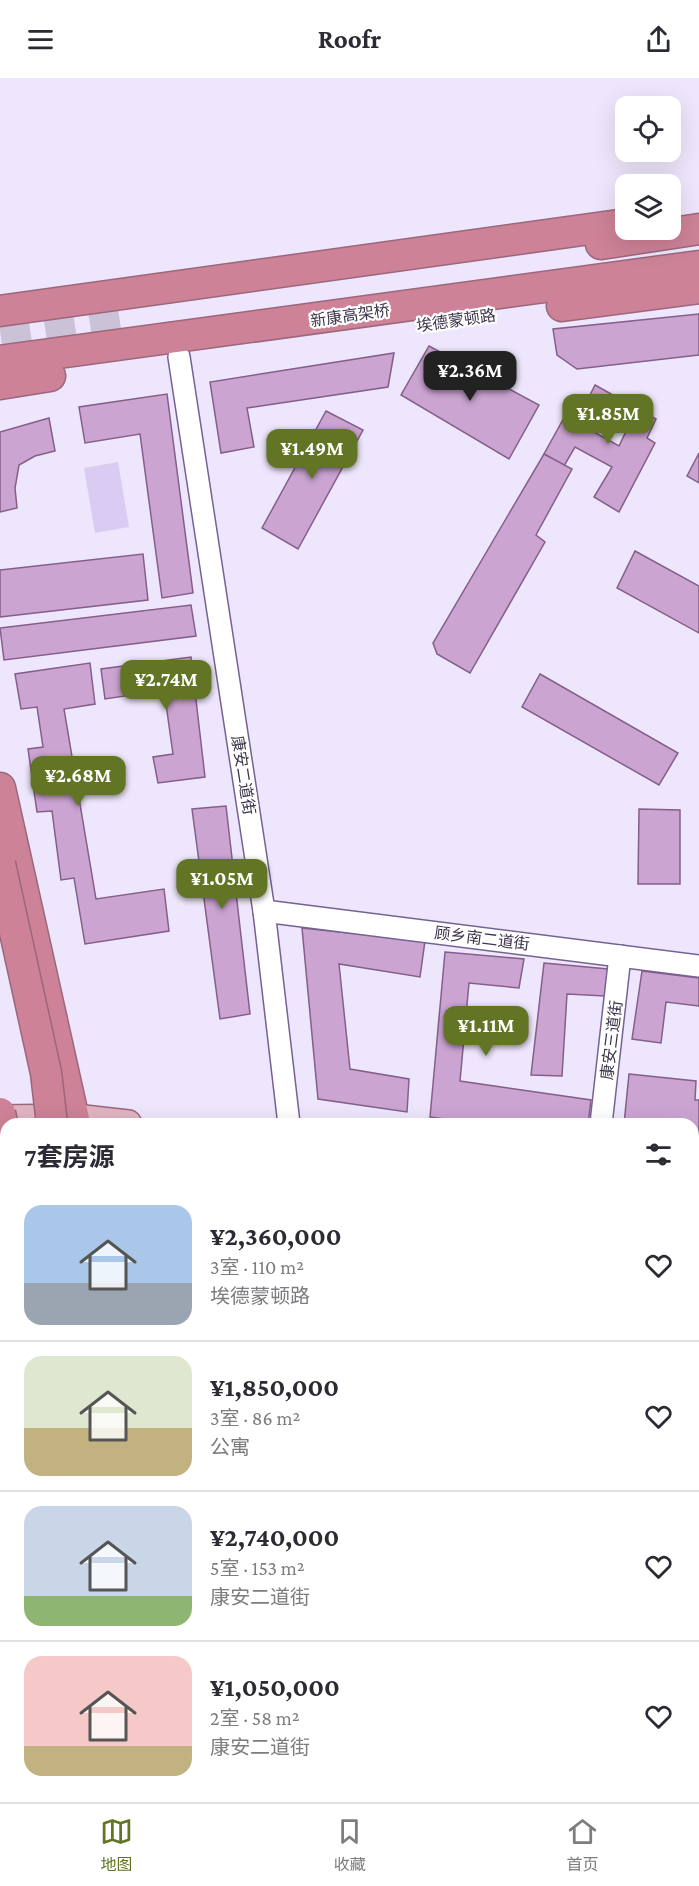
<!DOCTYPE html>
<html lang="zh">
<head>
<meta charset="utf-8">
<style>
	:root { --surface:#fff; --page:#f7f7f7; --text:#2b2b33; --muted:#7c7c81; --line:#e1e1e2; --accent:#627524 }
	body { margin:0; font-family:"Crimson Pro","Noto Sans SC",serif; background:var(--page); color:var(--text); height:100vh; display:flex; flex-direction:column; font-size:22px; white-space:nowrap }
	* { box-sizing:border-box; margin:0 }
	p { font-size:20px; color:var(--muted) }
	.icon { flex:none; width:33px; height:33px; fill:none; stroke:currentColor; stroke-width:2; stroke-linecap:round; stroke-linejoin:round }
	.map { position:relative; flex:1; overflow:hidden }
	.drawer { position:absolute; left:0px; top:1040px; width:699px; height:686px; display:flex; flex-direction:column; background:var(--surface); border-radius:18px 18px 0 0; box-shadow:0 6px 24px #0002 }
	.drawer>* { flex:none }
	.fabs { position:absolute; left:615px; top:18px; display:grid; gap:12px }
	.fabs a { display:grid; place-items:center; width:66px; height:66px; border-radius:12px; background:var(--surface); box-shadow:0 6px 24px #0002; font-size:30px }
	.price { position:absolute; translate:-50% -51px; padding:0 14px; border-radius:12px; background:var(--accent); color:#fff; font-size:20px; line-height:39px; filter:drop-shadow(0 2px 3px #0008) }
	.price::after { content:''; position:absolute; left:50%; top:36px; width:18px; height:14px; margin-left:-9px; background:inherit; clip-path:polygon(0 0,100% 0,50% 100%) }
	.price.current { background:#222; color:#fff }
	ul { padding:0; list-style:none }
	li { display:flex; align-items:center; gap:18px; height:150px; padding:0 24px }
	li+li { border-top:2px solid var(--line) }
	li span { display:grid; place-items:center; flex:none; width:168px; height:120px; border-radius:18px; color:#555 }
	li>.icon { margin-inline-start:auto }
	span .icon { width:72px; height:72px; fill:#fffc; stroke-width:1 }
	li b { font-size:26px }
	h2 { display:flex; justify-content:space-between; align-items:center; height:72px; padding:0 24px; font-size:26px }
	header { display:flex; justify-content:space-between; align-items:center; height:78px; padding:0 24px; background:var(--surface); font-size:27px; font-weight:700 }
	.dock { display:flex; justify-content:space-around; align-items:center; height:84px; border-top:2px solid var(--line); background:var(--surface); font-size:16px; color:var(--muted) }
	.dock a { display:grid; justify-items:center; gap:3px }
	.dock .current { color:var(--accent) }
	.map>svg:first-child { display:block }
	.park { fill:#d9cbf2 }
	.building { fill:#cba4d2; stroke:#845f89; stroke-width:1.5 }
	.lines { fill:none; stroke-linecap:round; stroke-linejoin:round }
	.highway-tunnel { stroke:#cbc2d8; stroke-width:30; stroke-dasharray:30 15; stroke-linecap:butt }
	.minor-casing { stroke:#756293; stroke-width:24 }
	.major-casing { stroke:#9b677c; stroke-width:30 }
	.highway-casing { stroke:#9b677c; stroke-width:33 }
	.minor { stroke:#fff; stroke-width:21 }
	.major { stroke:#e1b4c1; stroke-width:27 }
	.highway { stroke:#cd8297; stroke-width:30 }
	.highway-bridge-casing { stroke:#9b677c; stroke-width:33; stroke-linecap:butt }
	.highway-bridge { stroke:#cd8297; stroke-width:30 }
	.labels { text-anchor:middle; stroke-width:4.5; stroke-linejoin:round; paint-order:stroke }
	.street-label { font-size:16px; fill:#3d344a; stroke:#fff }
</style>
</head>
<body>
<header><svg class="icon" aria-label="menu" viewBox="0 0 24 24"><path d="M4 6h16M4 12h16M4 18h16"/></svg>Roofr<svg class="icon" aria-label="share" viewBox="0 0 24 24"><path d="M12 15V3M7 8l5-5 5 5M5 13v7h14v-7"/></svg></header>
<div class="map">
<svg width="699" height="1724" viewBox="0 0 699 1724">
	<rect width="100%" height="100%" fill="#eee6fc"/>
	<polygon class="park" points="118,384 129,449 95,455 84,390"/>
	<g class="building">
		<polygon points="699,236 699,277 577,291 557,277 553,251"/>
		<polygon points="429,268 539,327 509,381 401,317"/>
		<polygon points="394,275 388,309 247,330 254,369 221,375 210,304"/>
		<polygon points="595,307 656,341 647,360 655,365 619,434 594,419 612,389 575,369 564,388 544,376 565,338 619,368 627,351 584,329"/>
		<polygon points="167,316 193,515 162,520 140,356 85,365 79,329"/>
		<polygon points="326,333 363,352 298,471 262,450"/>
		<polygon points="49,340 55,373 35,378 19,387 15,410 17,430 0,434 0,354"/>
		<polygon points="699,375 699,405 687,398"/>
		<polygon points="544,376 572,391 536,457 545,464 470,595 437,576 433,565"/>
		<polygon points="635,473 699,508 699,555 617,510"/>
		<polygon points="143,476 148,522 0,539 0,492"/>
		<polygon points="191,527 196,558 4,582 0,550"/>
		<polygon points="191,579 205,699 158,705 153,679 173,676 164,612 105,621 101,591"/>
		<polygon points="90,585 95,626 64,631 96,821 164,811 169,853 85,866 74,800 61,802 52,733 37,734 28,671 43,669 37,629 21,631 15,596"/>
		<polygon points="540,596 678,675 659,707 522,629"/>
		<polygon points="226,728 250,936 220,941 192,731"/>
		<polygon points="639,731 680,732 680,806 638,806"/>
		<polygon points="302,850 425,863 420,899 339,886 350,991 409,1001 407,1034 318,1021"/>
		<polygon points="445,874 524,881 519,910 469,905 460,1003 591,1022 588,1046 480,1046 430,1039"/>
		<polygon points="544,885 608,891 605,918 567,916 562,998 531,997"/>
		<polygon points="642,893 699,900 699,928 666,924 661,965 632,961"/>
		<polygon points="629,996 696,1003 695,1022 699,1022 699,1066 693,1066 693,1046 624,1046"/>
		<polygon points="693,1176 699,1177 699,1208 693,1207"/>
		<polygon points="693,1242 699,1243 699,1291 693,1290"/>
		<polygon points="693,1337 699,1338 699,1477 693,1476 697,1442 693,1441 693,1402 698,1367 693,1366"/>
		<polygon points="0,1382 6,1411 6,1447 0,1449"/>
		<polygon points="6,1487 6,1554 0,1532 0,1489"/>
		<polygon points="693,1511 699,1512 695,1540 699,1541 699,1605 693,1652 699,1653 699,1688 693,1687"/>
		<polygon points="8,1719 62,1719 60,1724 9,1724"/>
		<polygon points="241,1719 405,1719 406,1724 379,1724 378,1719 357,1724 243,1724"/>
		<polygon points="456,1719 483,1719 484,1724 457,1724"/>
		<polygon points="506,1719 571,1719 570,1724 506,1724"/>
		<polygon points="600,1719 613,1719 656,1724 599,1724"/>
	</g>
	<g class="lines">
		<polyline class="highway-tunnel" points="0,253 129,234"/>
		<g class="minor-casing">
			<g id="minor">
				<polyline points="179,279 264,833 289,1046"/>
				<polyline points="264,833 699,888"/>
				<polyline points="601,1046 620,878"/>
				<polyline points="693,1317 699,1317"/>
				<polyline points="693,1501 699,1502"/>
				<polyline points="693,1713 699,1713"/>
				<polyline points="419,1719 420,1724"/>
			</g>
		</g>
		<g class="major-casing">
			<g id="major">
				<polyline points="0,1041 75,1040 128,1046"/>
				<polyline points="693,1107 699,1107"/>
				<polyline points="693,1145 699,1145"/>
			</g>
		</g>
		<g class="highway-casing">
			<g id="highway">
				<polyline points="601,166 699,151"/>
				<polyline points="562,228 699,210"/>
				<polyline points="0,233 626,146"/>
				<polyline points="0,283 699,188"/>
				<polyline points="0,306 50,298"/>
				<polyline points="0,710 75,1046"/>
				<polyline points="0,1089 6,1106"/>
				<polyline points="0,1212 6,1234"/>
				<polyline points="202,1719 203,1724"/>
				<polyline points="105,1724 107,1719"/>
				<polyline points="144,1724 145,1719"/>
			</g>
		</g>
		<use href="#minor" class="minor"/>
		<use href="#major" class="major"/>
		<use href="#highway" class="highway"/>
		<g class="highway-bridge-casing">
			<g id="highway-bridge">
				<polyline points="0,786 46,995 52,1046"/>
				<polyline points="0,1035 6,1063"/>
			</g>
		</g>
		<use href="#highway-bridge" class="highway-bridge"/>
	</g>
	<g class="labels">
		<g class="street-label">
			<text transform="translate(350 237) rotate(-8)" y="6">新康高架桥</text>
			<text transform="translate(456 242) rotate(-8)" y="6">埃德蒙顿路</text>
			<text transform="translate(244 697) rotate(81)" y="6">康安二道街</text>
			<text transform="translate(482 860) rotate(7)" y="6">顾乡南二道街</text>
			<text transform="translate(611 962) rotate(-83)" y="6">康安三道街</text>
		</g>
	</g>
</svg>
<div class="fabs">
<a><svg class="icon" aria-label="locate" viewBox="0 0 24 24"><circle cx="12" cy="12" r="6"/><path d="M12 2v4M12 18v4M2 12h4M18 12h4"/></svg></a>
<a><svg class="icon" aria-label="layers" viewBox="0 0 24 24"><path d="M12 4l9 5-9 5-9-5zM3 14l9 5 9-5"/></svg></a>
</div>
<b class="price current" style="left:470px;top:324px">¥2.36M</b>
<b class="price" style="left:608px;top:367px">¥1.85M</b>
<b class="price" style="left:312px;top:402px">¥1.49M</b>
<b class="price" style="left:166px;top:633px">¥2.74M</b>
<b class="price" style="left:78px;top:729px">¥2.68M</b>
<b class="price" style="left:222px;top:832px">¥1.05M</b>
<b class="price" style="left:486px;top:979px">¥1.11M</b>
<section class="drawer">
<h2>7套房源<svg class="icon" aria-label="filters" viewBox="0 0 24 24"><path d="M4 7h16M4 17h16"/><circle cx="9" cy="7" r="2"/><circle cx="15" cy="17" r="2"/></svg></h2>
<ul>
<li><span style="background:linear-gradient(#a9c7e8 65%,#9aa5b1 0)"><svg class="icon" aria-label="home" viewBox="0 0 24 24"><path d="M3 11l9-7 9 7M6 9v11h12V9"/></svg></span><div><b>¥2,360,000</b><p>3室 · 110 m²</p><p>埃德蒙顿路</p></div><svg class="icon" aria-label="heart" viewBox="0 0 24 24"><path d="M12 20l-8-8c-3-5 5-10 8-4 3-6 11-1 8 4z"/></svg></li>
<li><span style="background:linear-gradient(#dfe7d0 60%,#c2b280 0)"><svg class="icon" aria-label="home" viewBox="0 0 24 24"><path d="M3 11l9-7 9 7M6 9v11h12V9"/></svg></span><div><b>¥1,850,000</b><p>3室 · 86 m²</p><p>公寓</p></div><svg class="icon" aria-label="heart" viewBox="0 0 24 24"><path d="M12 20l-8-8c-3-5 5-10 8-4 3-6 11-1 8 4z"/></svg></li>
<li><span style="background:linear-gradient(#c9d6e8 75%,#8fb573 0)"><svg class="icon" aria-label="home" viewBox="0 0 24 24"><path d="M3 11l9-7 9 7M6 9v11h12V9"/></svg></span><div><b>¥2,740,000</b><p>5室 · 153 m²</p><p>康安二道街</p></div><svg class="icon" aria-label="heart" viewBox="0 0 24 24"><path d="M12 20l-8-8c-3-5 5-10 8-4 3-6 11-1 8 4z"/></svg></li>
<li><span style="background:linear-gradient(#f6c9c9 75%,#c2b280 0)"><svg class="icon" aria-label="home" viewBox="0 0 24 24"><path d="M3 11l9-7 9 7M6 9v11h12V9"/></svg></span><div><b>¥1,050,000</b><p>2室 · 58 m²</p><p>康安二道街</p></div><svg class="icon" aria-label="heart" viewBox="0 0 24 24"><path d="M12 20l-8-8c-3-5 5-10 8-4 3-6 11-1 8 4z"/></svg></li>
</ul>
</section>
</div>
<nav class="dock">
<a class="current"><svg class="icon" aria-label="map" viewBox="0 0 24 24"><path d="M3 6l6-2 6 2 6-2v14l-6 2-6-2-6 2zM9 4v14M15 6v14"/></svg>地图</a>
<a><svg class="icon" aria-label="saved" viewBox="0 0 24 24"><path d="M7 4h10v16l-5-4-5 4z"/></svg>收藏</a>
<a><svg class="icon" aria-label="home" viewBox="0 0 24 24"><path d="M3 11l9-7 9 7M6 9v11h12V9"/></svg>首页</a>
</nav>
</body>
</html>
